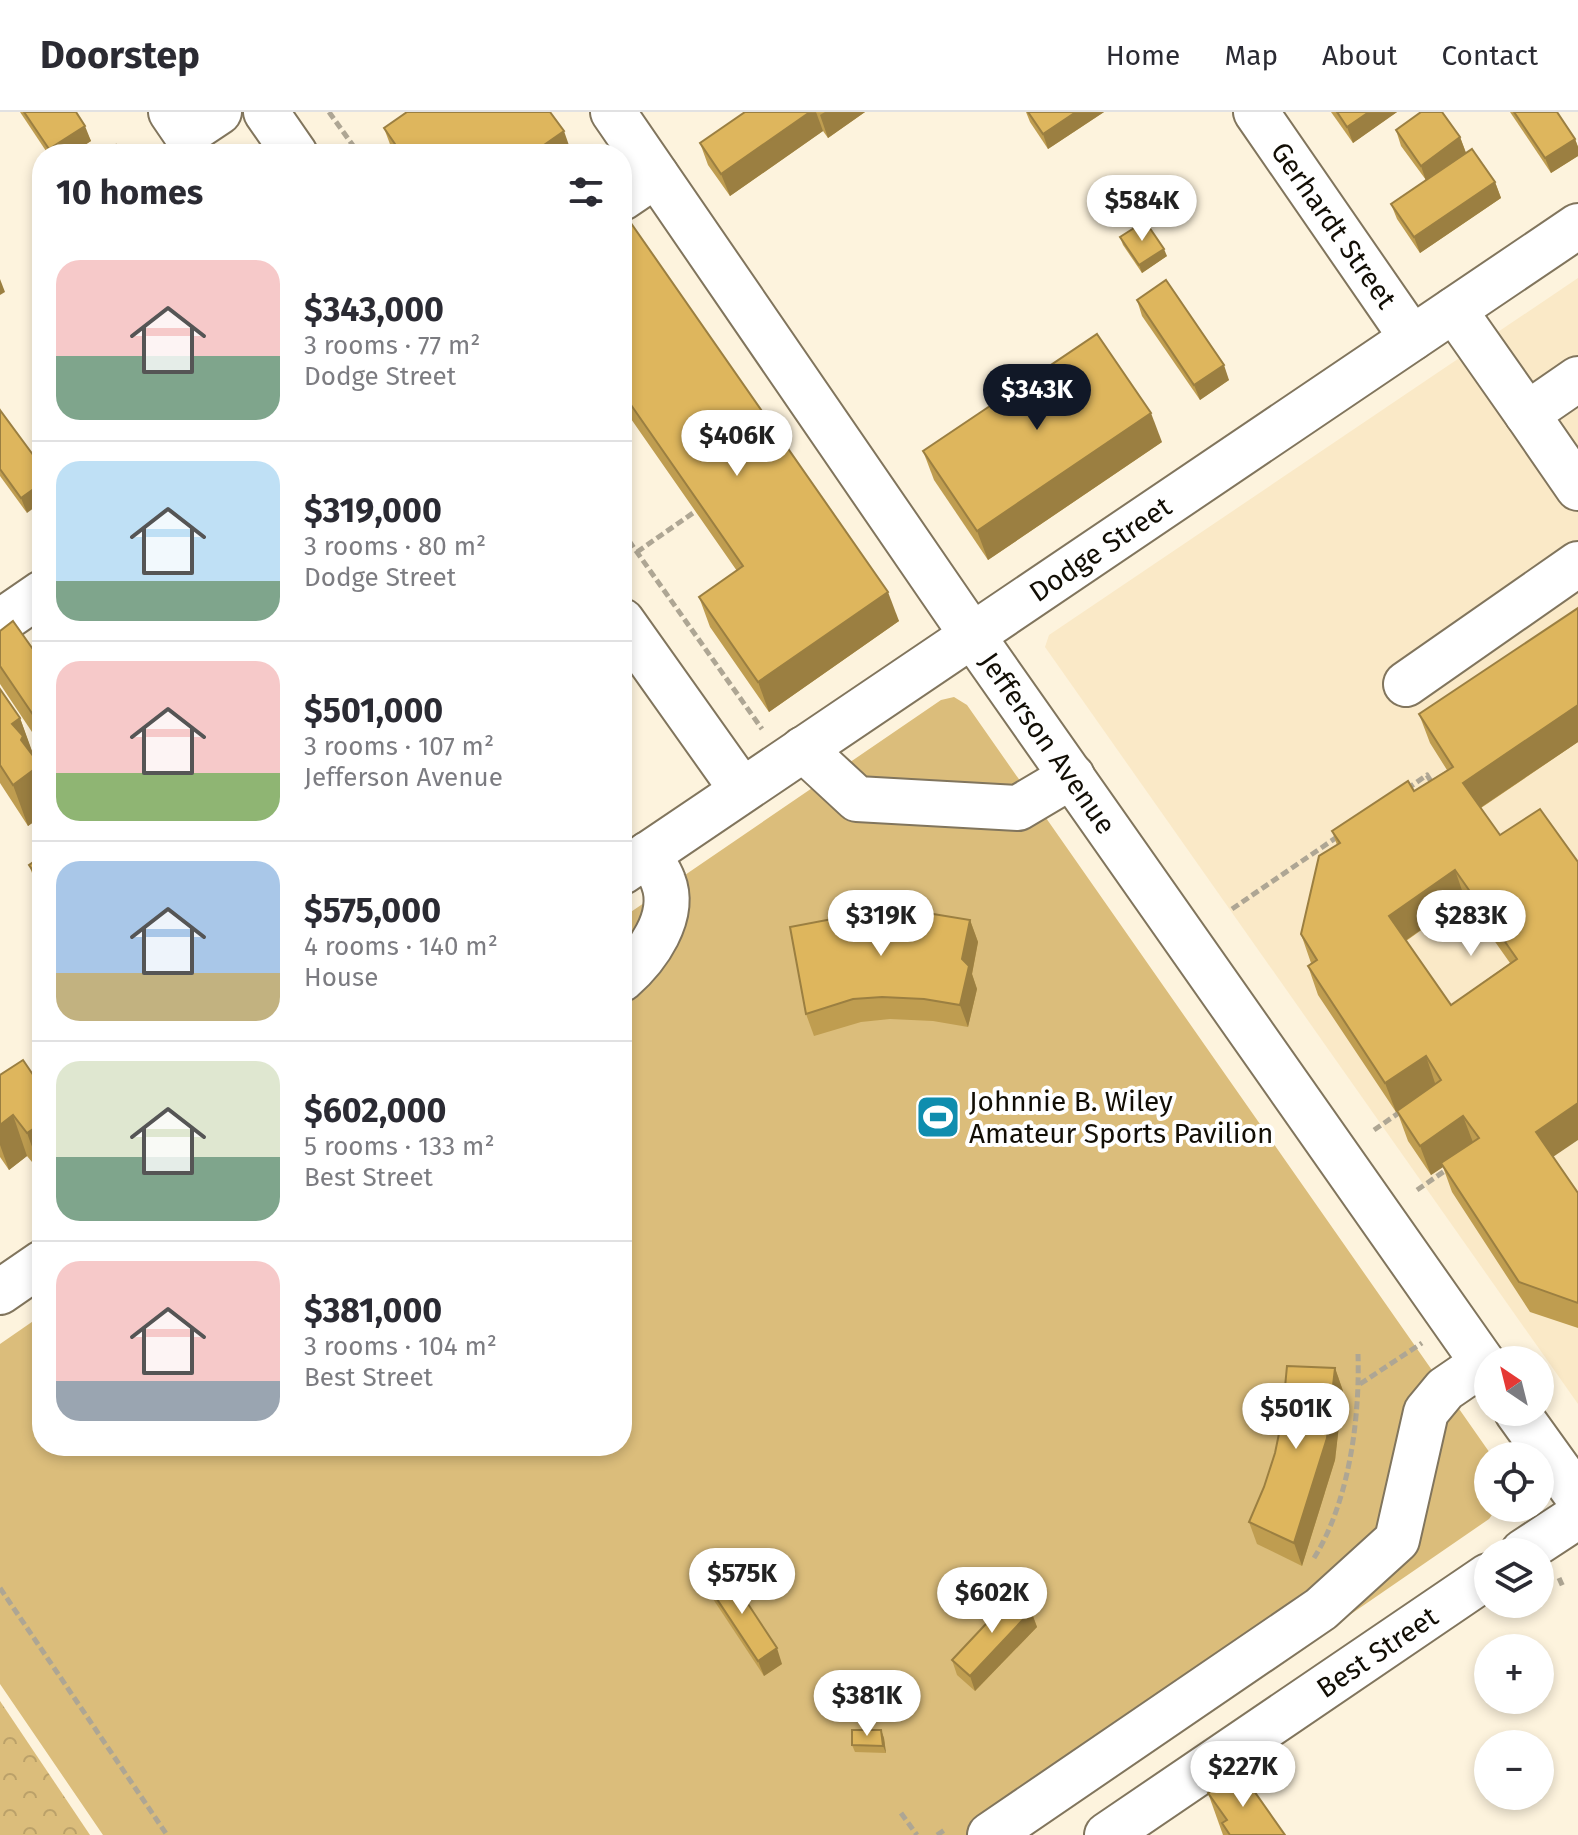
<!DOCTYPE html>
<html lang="en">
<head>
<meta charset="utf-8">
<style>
	:root { --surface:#fff; --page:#f7f7f7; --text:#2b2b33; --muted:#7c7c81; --line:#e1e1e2; --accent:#111827 }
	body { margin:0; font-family:"Fira Sans",sans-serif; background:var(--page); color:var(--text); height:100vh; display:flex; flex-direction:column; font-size:30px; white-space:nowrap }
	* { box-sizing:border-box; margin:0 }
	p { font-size:26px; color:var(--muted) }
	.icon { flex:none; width:44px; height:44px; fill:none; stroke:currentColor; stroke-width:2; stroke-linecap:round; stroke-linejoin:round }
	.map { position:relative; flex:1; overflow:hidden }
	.side { position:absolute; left:32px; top:32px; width:600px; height:1312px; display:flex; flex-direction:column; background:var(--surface); border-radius:32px; box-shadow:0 4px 12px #0003 }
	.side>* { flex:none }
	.needle { width:52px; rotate:325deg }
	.buttons { position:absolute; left:1474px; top:1234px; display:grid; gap:16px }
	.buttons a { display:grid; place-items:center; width:80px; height:80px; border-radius:50%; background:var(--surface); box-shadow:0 4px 12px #0003; font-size:40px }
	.price { position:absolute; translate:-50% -68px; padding:0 18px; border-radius:28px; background:#fff; color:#222; font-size:26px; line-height:52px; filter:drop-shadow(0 2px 4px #0008) }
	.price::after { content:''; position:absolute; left:50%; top:48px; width:24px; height:18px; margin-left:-12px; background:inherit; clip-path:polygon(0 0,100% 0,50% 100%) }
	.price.selected { background:var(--accent); color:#fff }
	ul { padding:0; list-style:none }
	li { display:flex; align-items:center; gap:24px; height:200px; padding:0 24px }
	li+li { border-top:2px solid var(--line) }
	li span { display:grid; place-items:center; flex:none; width:224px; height:160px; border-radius:24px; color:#555 }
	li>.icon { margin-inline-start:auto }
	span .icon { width:96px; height:96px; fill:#fffc; stroke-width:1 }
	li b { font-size:34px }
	h2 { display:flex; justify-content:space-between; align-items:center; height:96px; padding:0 24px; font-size:34px }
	header { display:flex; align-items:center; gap:48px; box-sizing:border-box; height:112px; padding:0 40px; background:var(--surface); border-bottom:2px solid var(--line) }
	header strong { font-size:38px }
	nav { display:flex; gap:44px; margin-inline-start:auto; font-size:28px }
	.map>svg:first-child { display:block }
	.built { fill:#fae9c7 }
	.green { fill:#dbbd7b }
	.park { fill:url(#park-crowns) }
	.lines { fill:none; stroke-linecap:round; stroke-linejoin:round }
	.minor-casing { stroke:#81755d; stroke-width:48 }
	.path { stroke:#aea694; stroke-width:5; stroke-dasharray:8 4; stroke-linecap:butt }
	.minor { stroke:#fff; stroke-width:44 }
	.wall { fill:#bf9d50; fill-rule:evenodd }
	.shaded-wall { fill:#9b7f41 }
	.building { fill:#deb65d; stroke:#9b7f41; stroke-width:2; fill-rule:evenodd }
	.labels { text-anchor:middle; stroke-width:8; stroke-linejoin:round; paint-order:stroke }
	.street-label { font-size:28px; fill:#120e05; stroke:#fff }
	.poi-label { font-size:28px; fill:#120e05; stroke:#fff; text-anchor:start }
</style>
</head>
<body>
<header>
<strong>Doorstep</strong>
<nav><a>Home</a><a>Map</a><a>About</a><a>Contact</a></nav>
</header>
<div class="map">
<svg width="1578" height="1723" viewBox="0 0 1578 1723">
	<defs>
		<pattern id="park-crowns" width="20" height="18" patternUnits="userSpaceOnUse" patternTransform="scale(2)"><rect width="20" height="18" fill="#dbbd7b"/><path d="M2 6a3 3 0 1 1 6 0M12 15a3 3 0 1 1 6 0" fill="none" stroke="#bba169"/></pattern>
	</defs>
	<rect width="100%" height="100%" fill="#fdf3dd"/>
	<polygon class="built" points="1578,166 1578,1292 1045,535 1049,523"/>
	<polygon class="green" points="954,585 967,593 1492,1344 1488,1344 1488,1396 1497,1396 1489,1407 1030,1723 103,1723 0,1572 0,1232 42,1203 42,1334 622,1334 622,806 941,588"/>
	<polygon class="park" points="0,1589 90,1723 0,1723"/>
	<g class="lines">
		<g class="minor-casing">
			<g id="minor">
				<polyline points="171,0 186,22 219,0"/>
				<polyline points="266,0 295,42"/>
				<polyline points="613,0 972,523 1488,1258"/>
				<polyline points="1256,0 1412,226"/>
				<polyline points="622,86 656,63"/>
				<polyline points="1454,198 1527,302"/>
				<polyline points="1578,267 1527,302 1578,376"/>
				<polyline points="622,509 742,678"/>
				<polyline points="0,510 42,481"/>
				<polyline points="1406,572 1578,452"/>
				<polyline points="803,637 857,687 1018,696 1072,664"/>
				<polyline points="622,760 1578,114"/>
				<path d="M622 867C647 845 677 804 663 769 660 760 653 751 648 742"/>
				<polyline points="0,1180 42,1151"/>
				<polyline points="1517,1300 1578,1385"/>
				<polyline points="1523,1440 1578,1404"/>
				<polyline points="990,1723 1321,1497 1397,1428 1426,1300 1445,1277 1483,1251"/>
				<polyline points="1107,1723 1488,1464"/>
			</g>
		</g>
		<g class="path">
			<polyline points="329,0 359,42"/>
			<polyline points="622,419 762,617"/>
			<polyline points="637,440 693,401"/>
			<polyline points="1407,677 1427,663 1432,671"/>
			<polyline points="1232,797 1340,723"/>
			<polyline points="1374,1018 1403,998"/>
			<polyline points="1417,1078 1449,1056"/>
			<polyline points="1360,1272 1422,1231"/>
			<path d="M1314 1446C1349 1390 1360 1307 1358 1242"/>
			<polyline points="1559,1466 1563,1475"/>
			<polyline points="0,1476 167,1723"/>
			<polyline points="901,1701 917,1723"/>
			<polyline points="937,1723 946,1717"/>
		</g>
		<use href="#minor" class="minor"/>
	</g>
	<g class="wall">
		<polygon points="20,0 76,0 91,29 71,42 48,42"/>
		<polygon points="550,0 391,35 384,16"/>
		<polygon points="745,0 865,0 828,26 823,19 730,84 708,53 700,31"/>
		<polygon points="1026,0 1104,0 1048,37 1030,10"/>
		<polygon points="1331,0 1397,0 1353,31"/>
		<polygon points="1510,0 1557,0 1575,27 1578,35 1578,44 1551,61"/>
		<polygon points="1396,18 1460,25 1466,41 1495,70 1501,86 1420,141 1397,107 1391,92 1426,68 1401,34"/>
		<polygon points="622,107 899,509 769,600 710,515 699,485 737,459 622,294"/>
		<polygon points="1120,125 1167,144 1142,161 1123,133"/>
		<polygon points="1137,188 1229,268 1200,288 1142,204"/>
		<polygon points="0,298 27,401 0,364"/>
		<polygon points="1162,330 988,448 934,368 923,339"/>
		<path d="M1578 496V630L1481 696 1500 723 1553 1045 1578 1081V1216L1530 1200 1452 1080 1443 1055 1431 1063 1408 1029 1397 999 1399 998 1396 1000 1318 883 1308 854 1311 851 1301 822 1337 733 1332 719 1414 679 1447 658 1430 631 1419 602ZM1465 787 1510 851 1451 893 1406 829Z"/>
		<polygon points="0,519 42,550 42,635 0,572"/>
		<polygon points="0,577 20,606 34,646 40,653 42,658 42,704 28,714 0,671"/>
		<polygon points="42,744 42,776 32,761 29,753"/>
		<polygon points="970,808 978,830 972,862 977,877 968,915 933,909 890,907 861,910 814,924 806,902"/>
		<polygon points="42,888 42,915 34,893"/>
		<polygon points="23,948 42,1062 27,1044 9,1058 0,1045 0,963"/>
		<polygon points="1335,1256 1343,1279 1335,1348 1302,1454 1257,1432 1249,1410"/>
		<polygon points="707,1472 782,1552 764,1564 713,1487"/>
		<polygon points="1031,1499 1037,1515 975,1579 957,1563 952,1548"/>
		<polygon points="881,1618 884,1626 886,1641 855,1640 852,1633"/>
		<polygon points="1208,1681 1285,1723 1223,1723"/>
	</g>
	<g class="shaded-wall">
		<polygon points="810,0 816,0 823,19 730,84 721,62"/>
		<polygon points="825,0 865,0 828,26 820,3"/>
		<polygon points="1076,0 1104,0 1048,37 1043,22"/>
		<polygon points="1369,0 1397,0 1353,31 1347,15"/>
		<polygon points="85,14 91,29 71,42 51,42 49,37"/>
		<polygon points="564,19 572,42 531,42"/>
		<polygon points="1460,25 1466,41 1426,69 1421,54"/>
		<polygon points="1575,27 1578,35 1578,44 1551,61 1545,46"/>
		<polygon points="1495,70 1501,86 1420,141 1414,125"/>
		<polygon points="1164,137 1167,144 1142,161 1139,153"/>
		<polygon points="0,167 5,180 0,183"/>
		<polygon points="1224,253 1229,268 1200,288 1194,273"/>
		<polygon points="1151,301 1162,330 988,448 977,419"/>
		<polygon points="42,371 42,390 27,401 21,386"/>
		<polygon points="888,480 899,509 769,600 758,570"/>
		<polygon points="1578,593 1578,630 1474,700 1463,671"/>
		<polygon points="20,606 35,647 40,653 42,658 42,704 28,714 13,673 12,612"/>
		<polygon points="1455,758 1465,787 1399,833 1389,804"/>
		<polygon points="970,808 978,830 972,862 977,877 968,915 960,893 962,847"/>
		<polygon points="1426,944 1436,974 1396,1000 1385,971"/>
		<polygon points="1578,991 1578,1028 1547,1049 1536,1020"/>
		<polygon points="13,1003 27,1044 9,1058 0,1033 0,1013"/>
		<polygon points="1463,1004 1474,1033 1441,1051 1443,1055 1431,1063 1420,1034"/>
		<polygon points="42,1011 42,1062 27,1021"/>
		<polygon points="1335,1256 1343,1279 1335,1348 1302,1454 1294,1431"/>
		<polygon points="1031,1499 1037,1515 975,1579 970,1564"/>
		<polygon points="777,1536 782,1552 764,1564 758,1549"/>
		<polygon points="881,1618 884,1626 886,1641 883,1634"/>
	</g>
	<g class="building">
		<polygon points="24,0 76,0 85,14 49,37"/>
		<polygon points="407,0 550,0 564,19 531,42 383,42 382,41 395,32 384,16"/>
		<polygon points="745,0 810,0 721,62 700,31"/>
		<polygon points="1028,0 1076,0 1043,22"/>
		<polygon points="1337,0 1369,0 1347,15"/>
		<polygon points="1421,0 1442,0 1460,25 1421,54 1396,18"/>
		<polygon points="1514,0 1557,0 1575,27 1545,46"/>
		<polygon points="116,33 122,42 104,42"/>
		<polygon points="1472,37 1495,70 1414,125 1391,92"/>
		<polygon points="626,104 888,480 758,570 699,485 743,454 622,280 622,107"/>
		<polygon points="1145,109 1164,137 1139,153 1120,125"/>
		<polygon points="1166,168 1224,253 1194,273 1137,188"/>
		<polygon points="1097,222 1151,301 977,419 923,339"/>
		<polygon points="0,298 42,355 42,371 21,386 0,357"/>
		<path d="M1578 496V593L1463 671 1500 723 1540 697 1578 750V991L1536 1020 1578 1081V1191L1519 1170 1441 1051 1479 1026 1463 1004 1420 1034 1397 999 1441 968 1426 944 1385 971 1308 854 1317 848 1301 822 1319 744 1340 731 1332 719 1408 669 1414 679 1453 655 1419 602ZM1455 758 1517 847 1451 893 1389 804Z"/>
		<polygon points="13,509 42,550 42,616 0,554 0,519"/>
		<polygon points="0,577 20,606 12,612 23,624 21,628 40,653 13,673 0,653"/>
		<polygon points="42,744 42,772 29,753"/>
		<polygon points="915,799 970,808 962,847 969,854 960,893 924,887 882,885 853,887 806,902 790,815 869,800"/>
		<polygon points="42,888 42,905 34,893"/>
		<polygon points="23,948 42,976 42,1011 27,1021 13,1003 0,1013 0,963"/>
		<polygon points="1287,1254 1335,1256 1327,1326 1294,1431 1249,1410 1264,1375 1275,1341 1282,1307"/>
		<polygon points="727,1460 777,1536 758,1549 707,1472"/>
		<polygon points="1015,1481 1031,1499 970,1564 952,1548"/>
		<polygon points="852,1618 881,1618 883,1634 852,1633"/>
		<polygon points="1240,1659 1285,1723 1230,1723 1222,1711 1227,1708 1208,1681"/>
	</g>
	<defs>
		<g id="stadium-square" transform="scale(2.3)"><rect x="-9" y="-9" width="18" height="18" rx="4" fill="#0f8dae" stroke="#fff"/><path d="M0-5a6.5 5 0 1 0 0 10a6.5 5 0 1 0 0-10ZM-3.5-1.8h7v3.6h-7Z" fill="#fff"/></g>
	</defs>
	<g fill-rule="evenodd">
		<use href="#stadium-square" x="938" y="1005"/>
	</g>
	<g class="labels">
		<g class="street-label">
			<text transform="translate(1334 113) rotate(55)" y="10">Gerhardt Street</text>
			<text transform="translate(1100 437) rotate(-34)" y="10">Dodge Street</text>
			<text transform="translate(1048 631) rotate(55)" y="10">Jefferson Avenue</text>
			<text transform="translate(1377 1540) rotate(-34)" y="10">Best Street</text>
		</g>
		<g class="poi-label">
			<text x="969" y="999">Johnnie B. Wiley<tspan x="969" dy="32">Amateur Sports Pavilion</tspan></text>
		</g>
	</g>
</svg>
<div class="buttons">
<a><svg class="needle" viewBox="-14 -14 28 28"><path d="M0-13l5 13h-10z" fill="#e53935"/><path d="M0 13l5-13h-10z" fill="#7c7c81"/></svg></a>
<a><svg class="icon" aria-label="locate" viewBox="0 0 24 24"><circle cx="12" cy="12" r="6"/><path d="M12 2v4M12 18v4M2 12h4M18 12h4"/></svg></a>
<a><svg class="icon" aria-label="layers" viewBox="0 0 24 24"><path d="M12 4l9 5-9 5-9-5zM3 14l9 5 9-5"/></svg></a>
<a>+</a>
<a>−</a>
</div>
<b class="price" style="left:1142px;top:131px">$584K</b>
<b class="price selected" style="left:1037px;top:320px">$343K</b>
<b class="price" style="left:737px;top:366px">$406K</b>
<b class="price" style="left:881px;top:846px">$319K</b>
<b class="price" style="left:1471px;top:846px">$283K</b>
<b class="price" style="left:1296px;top:1339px">$501K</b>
<b class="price" style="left:742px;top:1504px">$575K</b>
<b class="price" style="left:992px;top:1523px">$602K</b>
<b class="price" style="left:867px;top:1626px">$381K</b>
<b class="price" style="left:1243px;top:1697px">$227K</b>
<section class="side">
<h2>10 homes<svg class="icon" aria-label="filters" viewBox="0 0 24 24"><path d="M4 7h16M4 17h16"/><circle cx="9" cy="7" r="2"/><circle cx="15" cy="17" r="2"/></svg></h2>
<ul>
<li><span style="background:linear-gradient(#f6c9c9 60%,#7fa58c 0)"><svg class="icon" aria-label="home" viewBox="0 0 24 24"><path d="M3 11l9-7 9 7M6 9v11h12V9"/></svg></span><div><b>$343,000</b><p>3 rooms · 77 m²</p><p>Dodge Street</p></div></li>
<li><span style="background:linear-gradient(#bfe0f5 75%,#7fa58c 0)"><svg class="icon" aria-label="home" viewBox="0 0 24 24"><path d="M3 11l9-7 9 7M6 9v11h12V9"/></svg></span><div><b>$319,000</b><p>3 rooms · 80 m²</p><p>Dodge Street</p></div></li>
<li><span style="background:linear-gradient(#f6c9c9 70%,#8fb573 0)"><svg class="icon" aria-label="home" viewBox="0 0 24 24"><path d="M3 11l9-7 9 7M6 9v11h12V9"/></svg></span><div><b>$501,000</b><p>3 rooms · 107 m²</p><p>Jefferson Avenue</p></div></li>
<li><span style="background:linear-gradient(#a9c7e8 70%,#c2b280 0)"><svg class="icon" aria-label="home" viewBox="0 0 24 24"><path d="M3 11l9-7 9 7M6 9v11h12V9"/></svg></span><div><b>$575,000</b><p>4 rooms · 140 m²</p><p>House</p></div></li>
<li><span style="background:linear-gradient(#dfe7d0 60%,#7fa58c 0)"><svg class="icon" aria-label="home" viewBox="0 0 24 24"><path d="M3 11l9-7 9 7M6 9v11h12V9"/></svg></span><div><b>$602,000</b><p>5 rooms · 133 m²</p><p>Best Street</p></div></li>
<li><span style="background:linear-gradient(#f6c9c9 75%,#9aa5b1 0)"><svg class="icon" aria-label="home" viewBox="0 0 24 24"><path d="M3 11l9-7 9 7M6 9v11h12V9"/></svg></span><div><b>$381,000</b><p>3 rooms · 104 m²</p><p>Best Street</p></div></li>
</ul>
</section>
</div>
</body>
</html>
